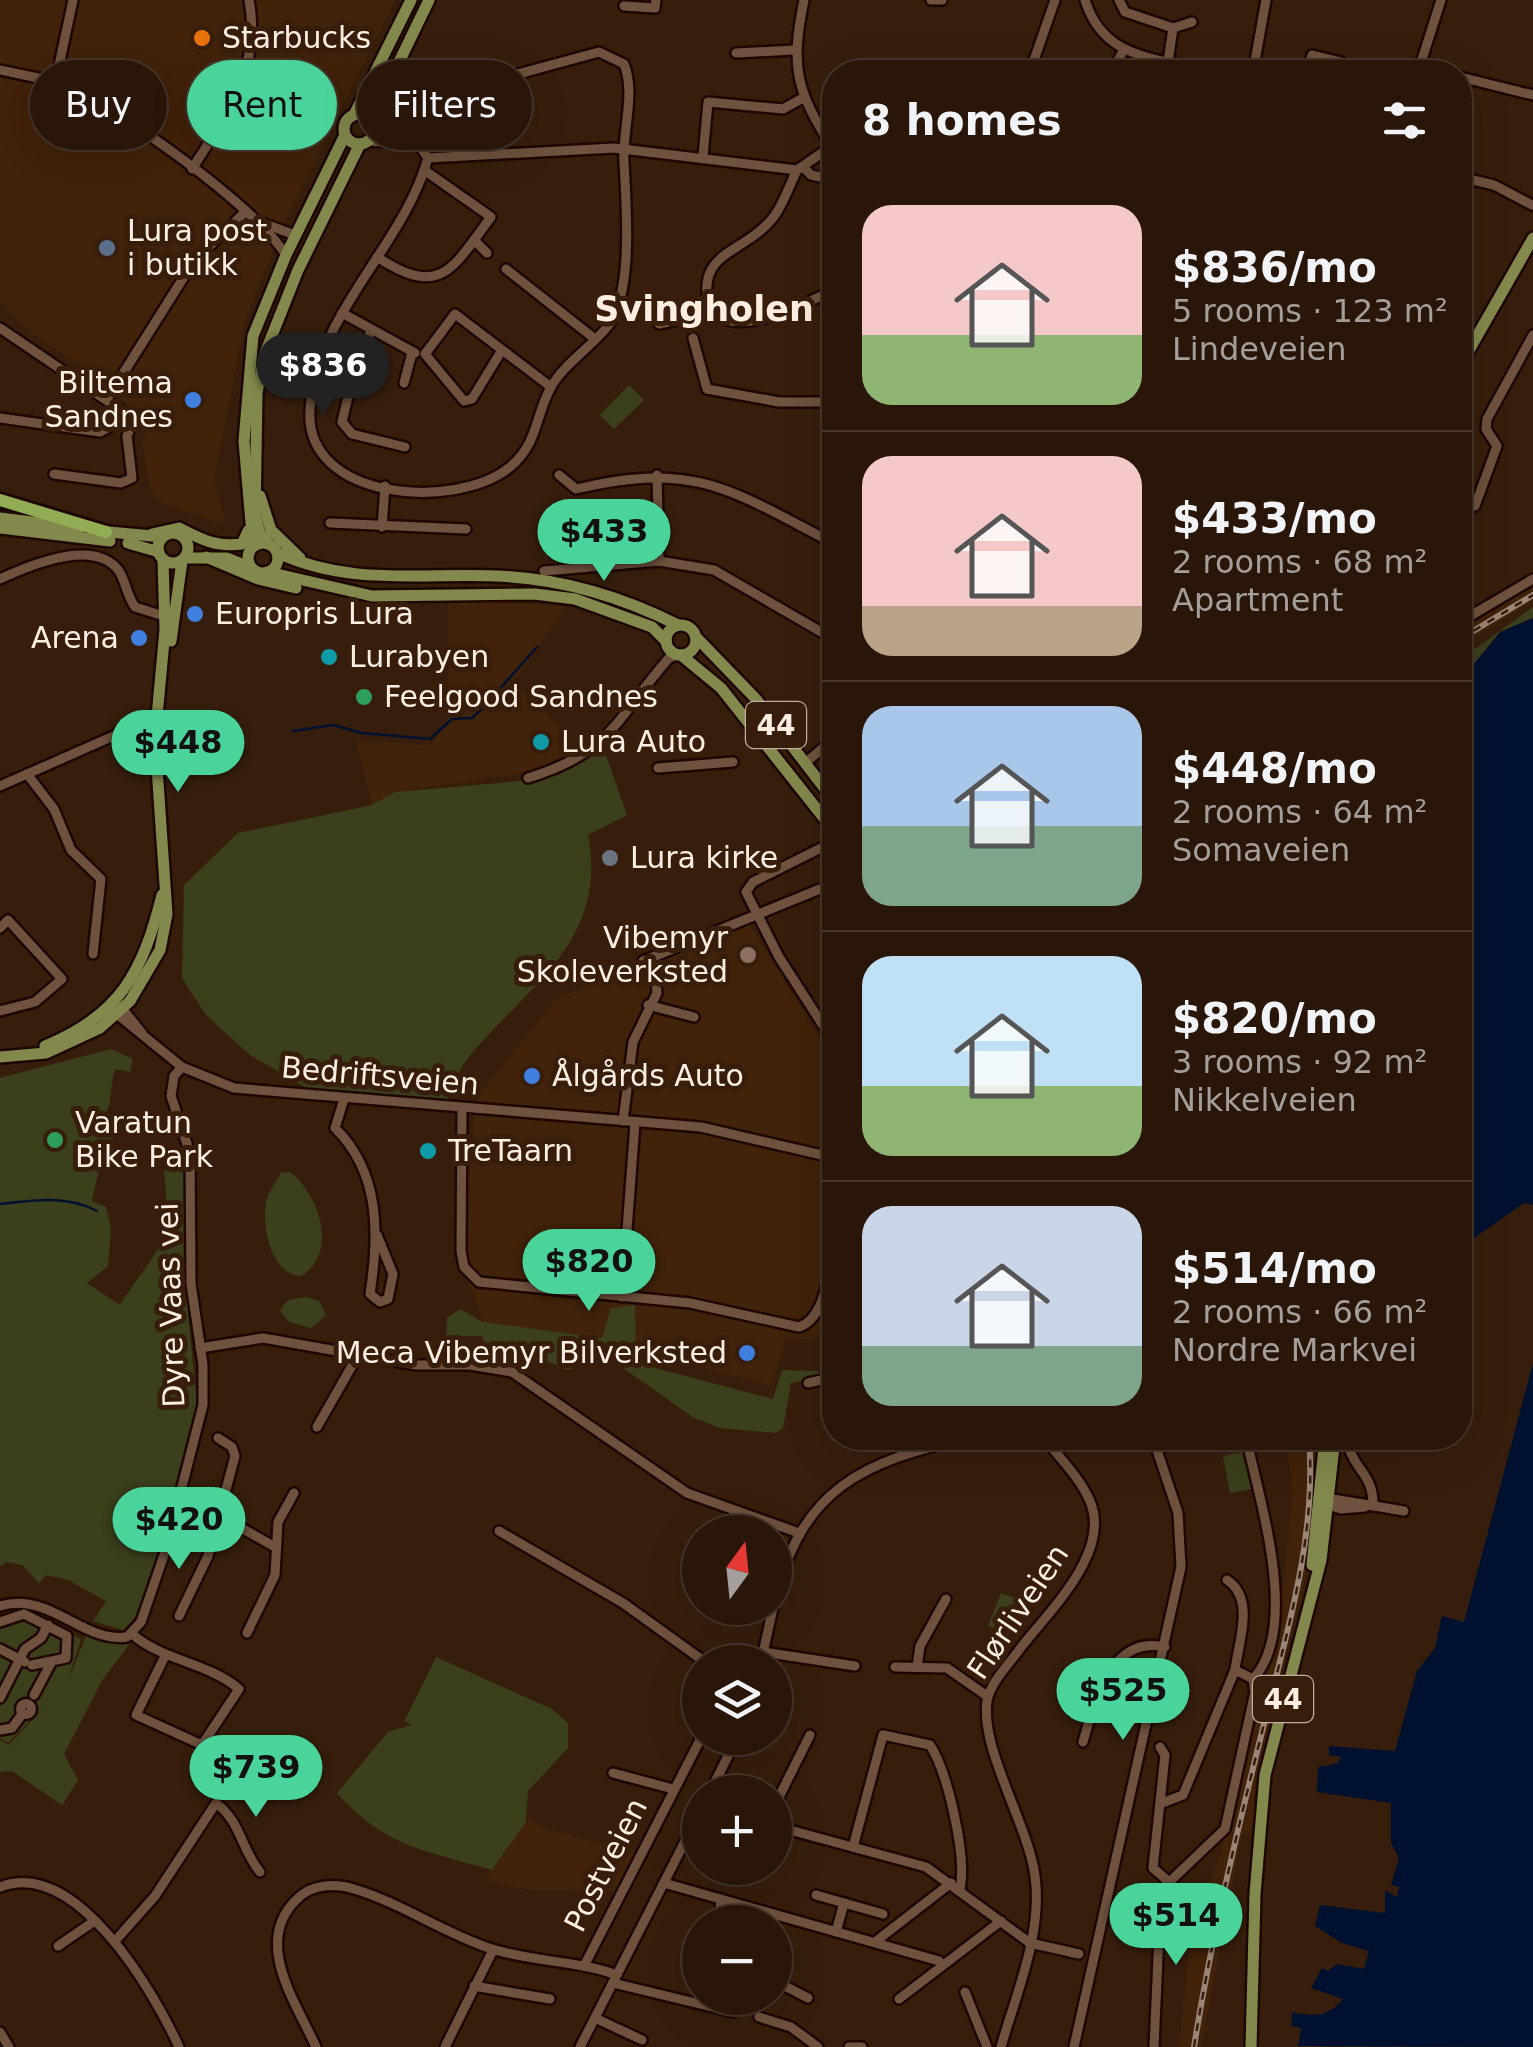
<!DOCTYPE html>
<html lang="en">
<head>
<meta charset="utf-8">
<style>
	:root { --surface:#291609; --page:#352317; --text:#f1f3f6; --muted:#a59f9c; --line:#45352a; --accent:#4ad49c }
	body { margin:0; font-family:"DejaVu Sans",sans-serif; background:var(--page); color:var(--text); height:100vh; display:flex; flex-direction:column; font-size:38px; white-space:nowrap }
	* { box-sizing:border-box; margin:0 }
	p { font-size:32px; color:var(--muted) }
	.icon { flex:none; width:55px; height:55px; fill:none; stroke:currentColor; stroke-width:2; stroke-linecap:round; stroke-linejoin:round }
	.map { position:relative; flex:1; overflow:hidden }
	.sheet { position:absolute; left:822px; top:60px; width:650px; height:1390px; display:flex; flex-direction:column; background:var(--surface); border-radius:40px; box-shadow:0 10px 40px #0002,0 0 0 2px var(--line) }
	.sheet>* { flex:none }
	.top-card { position:absolute; left:30px; top:60px; width:642px; height:90px; display:flex; gap:20px }
	.needle { width:65px; rotate:15deg }
	.buttons { position:absolute; left:682px; top:1515px; display:grid; gap:20px }
	.buttons a { display:grid; place-items:center; width:110px; height:110px; border-radius:50%; background:var(--surface); box-shadow:0 10px 40px #0002,0 0 0 2px var(--line); font-size:50px }
	.price { position:absolute; translate:-50% -85px; padding:0 22px; border-radius:35px; background:var(--accent); color:#111; font-size:32px; line-height:65px; filter:drop-shadow(0 2px 5px #0008) }
	.price::after { content:''; position:absolute; left:50%; top:60px; width:30px; height:22px; margin-left:-15px; background:inherit; clip-path:polygon(0 0,100% 0,50% 100%) }
	.price.current { background:#222; color:#fff }
	ul { padding:0; list-style:none }
	li { display:flex; align-items:center; gap:30px; height:250px; padding:0 40px }
	li+li { border-top:2px solid var(--line) }
	li span { display:grid; place-items:center; flex:none; width:280px; height:200px; border-radius:30px; color:#555 }
	li>.icon { margin-inline-start:auto }
	span .icon { width:120px; height:120px; fill:#fffc; stroke-width:1 }
	li b { font-size:42px }
	h2 { display:flex; justify-content:space-between; align-items:center; height:120px; padding:0 40px; font-size:42px }
	.tag { padding:0 35px; border-radius:45px; background:var(--surface); box-shadow:0 10px 40px #0002,0 0 0 2px var(--line); font-size:35px; line-height:90px }
	.tag.current { background:var(--accent); color:#111 }
	.map>svg:first-child { display:block }
	.built { fill:#41220a }
	.green { fill:#3c3f1c }
	.water { fill:#00112f }
	.lines { fill:none; stroke-linecap:round; stroke-linejoin:round }
	.stream { stroke:#00112f; stroke-width:2.5 }
	.minor-casing { stroke:#1e0700; stroke-width:14 }
	.major-casing { stroke:#1e0700; stroke-width:16 }
	.highway-casing { stroke:#1e0700; stroke-width:18 }
	.minor { stroke:#6e513e; stroke-width:9 }
	.major { stroke:#83884c; stroke-width:11 }
	.highway { stroke:#91ac55; stroke-width:12 }
	.rail-casing { stroke:#9a8576; stroke-width:6 }
	.rail { stroke:#371e0c; stroke-width:2.5; stroke-dasharray:8; stroke-linecap:butt }
	.food-dot { fill:#e8710a; stroke:#371e0c; stroke-width:4 }
	.service-dot { fill:#5c6f8a; stroke:#371e0c; stroke-width:4 }
	.shop-dot { fill:#3f7fe0; stroke:#371e0c; stroke-width:4 }
	.culture-dot { fill:#0f9aa8; stroke:#371e0c; stroke-width:4 }
	.leisure-dot { fill:#2e9e5b; stroke:#371e0c; stroke-width:4 }
	.worship-dot { fill:#6b7280; stroke:#371e0c; stroke-width:4 }
	.education-dot { fill:#8d6e63; stroke:#371e0c; stroke-width:4 }
	.labels { text-anchor:middle; stroke-width:10; stroke-linejoin:round; paint-order:stroke }
	.shield { fill:#371e0c; stroke:#c3afa2; stroke-width:2.5 }
	.shield-label { font-size:28px; font-weight:bold; fill:#ffede2 }
	.poi-label { font-size:30px; fill:#ffede2; stroke:#371e0c; text-anchor:start }
	.street-label { font-size:30px; fill:#ffede2; stroke:#371e0c }
	.quarter-label { font-size:35px; font-weight:bold; fill:#ffede2; stroke:#371e0c }
</style>
</head>
<body>
<div class="map">
<svg width="1533" height="2047" viewBox="0 0 1533 2047">
	<rect width="100%" height="100%" fill="#371e0c"/>
	<g class="built">
		<polygon points="0,0 395,0 286,220 246,317 214,479 224,518 219,523 170,507 156,498 149,484 142,440 150,425 105,385 22,325 0,301"/>
		<polygon points="1533,582 1533,601 1460,646 1460,627"/>
		<polygon points="448,598 566,607 514,680 582,751 527,773 395,792 372,805 356,740 430,745 447,724"/>
		<polygon points="748,922 835,1063 831,1338 786,1340 771,1386 636,1349 635,1305 602,1338 483,1322 461,1260 476,1098 557,998"/>
		<polygon points="1288,1438 1316,1438 1318,1457 1306,1574 1277,1689 1262,1685 1284,1584 1292,1498"/>
		<polygon points="1258,1705 1272,1708 1255,1783 1254,1821 1250,1835 1242,1834 1201,2047 1179,2047 1190,1941 1228,1831"/>
		<polygon points="529,1818 546,1829 634,1852 616,1891 530,1890 485,1881"/>
	</g>
	<g class="green">
		<polygon points="629,385 644,400 614,429 600,415"/>
		<polygon points="1533,607 1533,618 1500,632 1460,681 1460,660"/>
		<path d="M603 747 627 815 588 835C609 941 526 987 468 1058 459 1069 453 1086 447 1100L308 1089 250 1055 206 1015 182 978 184 885 238 833 372 805 395 792 543 779 574 767Z"/>
		<path d="M111 1049 133 1059 130 1072 115 1069C109 1087 114 1100 104 1117L118 1132 104 1147 92 1201 106 1207 111 1229 108 1266 87 1283 120 1305C159 1243 173 1250 164 1172L175 1158 187 1160 188 1314 197 1403 177 1487 157 1501 170 1508C163 1540 149 1610 123 1630L93 1621 106 1601 68 1580 46 1575 39 1583 22 1565 7 1562 0 1566V1078Z"/>
		<path d="M290 1172C319 1194 339 1253 301 1276 272 1275 261 1227 266 1202 268 1192 276 1182 281 1173Z"/>
		<polygon points="306,1297 319,1301 326,1315 311,1328 289,1322 280,1310 288,1300"/>
		<polygon points="635,1305 636,1349 644,1365 773,1399 782,1370 817,1371 826,1376 791,1383 783,1428 775,1433 720,1428 694,1418 616,1363 595,1358 568,1370 528,1353 520,1358 483,1345 483,1336 446,1336 447,1318 460,1309 483,1322 602,1338 611,1308"/>
		<polygon points="1243,1452 1251,1489 1230,1493 1223,1456"/>
		<polygon points="1001,1593 1023,1601 1011,1634 988,1626"/>
		<polygon points="25,1612 81,1639 67,1683 86,1636 131,1642 103,1679 64,1754 78,1780 62,1805 12,1771 0,1772 0,1740 9,1745 47,1704 8,1743 0,1738 0,1618"/>
		<path d="M436 1657 552 1709 568 1723V1748L528 1791 526 1822 492 1870C427 1851 385 1847 337 1793L388 1732 412 1725 404 1721Z"/>
	</g>
	<g class="water">
		<polygon points="1533,618 1533,1205 1524,1203 1460,1248 1460,681 1500,632"/>
		<path d="M1533 1363V2047L1298 2046 1301 2028 1291 2026 1292 2012C1312 2017 1329 2017 1343 1999L1311 1988 1322 1968 1328 1971 1337 1964 1364 1969 1369 1951 1342 1943 1315 1926 1320 1905 1385 1913V1890L1397 1897 1399 1887 1391 1885 1399 1858 1391 1843V1803L1317 1792 1318 1767 1338 1763 1341 1757 1329 1755V1746L1395 1751 1417 1671 1435 1648 1442 1616 1464 1622Z"/>
	</g>
	<g class="lines">
		<g class="stream">
			<polyline points="293,731 333,725 362,733 430,739 452,719 472,718 480,711 537,647"/>
			<path d="M0 1204C33 1200 67 1195 97 1211"/>
		</g>
		<g class="minor-casing">
			<g id="minor">
				<path d="M804 0C790 68 796 90 833 149"/>
				<polyline points="931,0 942,0"/>
				<path d="M1085 0C1100 48 1134 55 1179 65"/>
				<polyline points="1119,0 1125,12 1173,28"/>
				<polyline points="624,6 655,8 656,0"/>
				<path d="M599 52 624 64C636 93 622 131 624 162 626 203 634 293 608 326 591 347 564 364 551 387 535 416 538 444 510 467 456 511 304 501 310 410 316 313 403 247 428 158L413 136 485 83Z"/>
				<polyline points="736,53 794,50"/>
				<polyline points="1168,62 1173,28 1192,22"/>
				<polyline points="1033,63 1055,0"/>
				<circle cx="64" cy="76" r="8"/>
				<polyline points="1419,68 1438,72"/>
				<polyline points="0,70 62,83"/>
				<polyline points="58,70 73,0"/>
				<polyline points="911,72 912,66"/>
				<polyline points="1112,72 1123,51"/>
				<polyline points="1253,72 1266,0"/>
				<polyline points="1308,72 1312,55 1341,62"/>
				<polyline points="1418,72 1441,0"/>
				<polyline points="1460,77 1533,95"/>
				<path d="M63 84C119 109 253 204 286 255"/>
				<polyline points="373,127 394,141"/>
				<polyline points="368,141 397,143 413,136"/>
				<polyline points="703,156 708,102 783,109 803,98"/>
				<polyline points="428,158 614,148 797,170 832,146"/>
				<polyline points="804,168 811,175 835,180"/>
				<path d="M192 169C226 115 262 67 249 0"/>
				<path d="M797 170C789 186 783 206 772 219 741 256 692 251 711 313 744 337 803 305 835 289"/>
				<polyline points="1460,177 1494,185 1532,205"/>
				<polyline points="257,221 295,235"/>
				<polyline points="474,240 487,253"/>
				<path d="M377 257C441 299 452 269 491 217L424 170"/>
				<polyline points="506,269 595,339"/>
				<polyline points="342,313 415,353"/>
				<polyline points="659,324 711,313"/>
				<polyline points="0,328 134,419 127,436 132,478 121,483 54,474"/>
				<polyline points="371,331 355,367 342,422 352,434 405,447"/>
				<polyline points="693,338 707,389 779,402 835,402"/>
				<polyline points="502,350 472,399 464,401 425,354 455,314 551,387"/>
				<polyline points="404,383 412,353"/>
				<polyline points="107,399 194,261 244,213"/>
				<polyline points="0,418 100,432 113,425 120,410"/>
				<path d="M559 475 576 489C696 460 732 491 835 544"/>
				<polyline points="657,475 659,561"/>
				<polyline points="1475,506 1497,446 1486,429 1487,419 1533,335"/>
				<polyline points="330,523 466,529"/>
				<polyline points="382,527 385,486"/>
				<polyline points="544,571 659,561 714,570 835,640"/>
				<path d="M0 579C28 566 94 537 119 571 126 582 127 596 135 607L167 617"/>
				<polyline points="1460,622 1533,579"/>
				<polyline points="805,763 835,738"/>
				<polyline points="658,768 733,762"/>
				<polyline points="27,774 54,809 71,850 101,879 93,954"/>
				<path d="M528 778C613 752 616 718 669 658L678 655"/>
				<polyline points="0,786 143,723 156,721"/>
				<polyline points="821,848 753,882 746,892 779,957 835,1044"/>
				<polyline points="0,928 8,920 62,979 35,1002 0,1011"/>
				<polyline points="643,961 820,889"/>
				<polyline points="648,1005 694,1017"/>
				<polyline points="121,1007 142,1033"/>
				<polyline points="113,1011 182,1067 234,1088 701,1127 835,1158"/>
				<path d="M344 1099 335 1128C381 1173 379 1236 370 1294L380 1302 388 1299 393 1274 377 1235"/>
				<path d="M462 1108 461 1251 464 1267 479 1282 690 1303 799 1327C824 1319 828 1276 835 1254"/>
				<polyline points="623,1121 633,1042 657,993 655,976"/>
				<polyline points="622,1297 635,1123"/>
				<polyline points="200,1348 263,1338 417,1365 470,1365 512,1372 687,1493 799,1533"/>
				<polyline points="808,1383 835,1377"/>
				<polyline points="317,1427 353,1364 354,1354"/>
				<path d="M1348 1438C1349 1468 1374 1471 1373 1506"/>
				<path d="M1249 1450C1262 1509 1299 1629 1253 1679"/>
				<polyline points="1327,1498 1404,1511"/>
				<polyline points="1322,1503 1341,1509 1365,1507"/>
				<polyline points="177,1514 229,1521 275,1547"/>
				<polyline points="499,1531 623,1603 705,1662"/>
				<path d="M1227 1580C1256 1599 1238 1643 1235 1670"/>
				<path d="M775 1601C801 1488 864 1461 968 1438"/>
				<path d="M0 1606C50 1591 82 1643 127 1637L141 1622 166 1549 203 1405V1365L191 1284 190 1153 171 1096 174 1076 182 1067"/>
				<polyline points="179,1616 208,1556 235,1456 232,1447 218,1438"/>
				<polyline points="0,1622 24,1614 67,1636 66,1658 32,1665"/>
				<polyline points="247,1633 275,1575 278,1522 294,1493"/>
				<path d="M132 1634C163 1661 207 1662 239 1689L202 1745 136 1715 166 1654"/>
				<polyline points="0,1649 25,1662"/>
				<polyline points="763,1652 855,1666"/>
				<polyline points="761,1662 773,1608"/>
				<polyline points="895,1667 947,1668 987,1696"/>
				<polyline points="917,1667 920,1646 946,1599"/>
				<polyline points="34,1695 51,1663"/>
				<polyline points="0,1698 25,1649 41,1638 48,1625"/>
				<circle cx="26" cy="1709" r="5.5"/>
				<polyline points="0,1730 12,1728 23,1713"/>
				<path d="M1083 1742C1094 1704 1110 1634 1165 1647"/>
				<polyline points="1160,1747 1165,1755 1153,1868 1169,1882"/>
				<polyline points="613,1773 673,1789"/>
				<polyline points="710,1792 737,1738"/>
				<polyline points="1162,1803 1183,1795 1235,1670 1253,1679 1255,1692 1283,1699"/>
				<polyline points="775,1805 810,1735"/>
				<polyline points="775,1826 926,1867 1030,1943 1079,1954"/>
				<path d="M853 1847 883 1735 930 1745C948 1773 967 1857 960 1889"/>
				<polyline points="664,1883 939,1961"/>
				<path d="M0 1887C76 1857 154 1992 179 2047"/>
				<polyline points="816,1895 883,1914"/>
				<polyline points="1123,1913 1141,1909 1225,1829 1255,1692"/>
				<polyline points="719,1922 721,1899"/>
				<polyline points="836,1932 844,1903"/>
				<path d="M115 1941 155 1896 216 1803C241 1822 241 1849 260 1872"/>
				<polyline points="875,1942 951,1883"/>
				<polyline points="58,1946 93,1922"/>
				<polyline points="584,1966 701,1738"/>
				<polyline points="775,1981 808,1998"/>
				<polyline points="613,1983 733,2012"/>
				<polyline points="474,1986 550,1999"/>
				<polyline points="965,1992 987,2047"/>
				<polyline points="899,1999 1001,1921"/>
				<polyline points="759,2017 791,2027 818,2047"/>
				<polyline points="595,2018 642,2040"/>
				<polyline points="0,2032 9,2047"/>
				<path d="M316 2047C296 2002 252 1942 297 1899 312 1884 334 1883 354 1889 401 1903 442 1932 489 1948 530 1962 576 1960 617 1975"/>
				<polyline points="445,2047 493,1950"/>
				<polyline points="580,2047 700,1812"/>
				<polyline points="849,2047 862,2047"/>
				<path d="M1001 2047C1016 1994 1043 1933 1035 1876 1028 1824 980 1749 987 1701 990 1683 1009 1664 1019 1650 1048 1612 1114 1551 1089 1499 1079 1477 1059 1457 1044 1438"/>
				<polyline points="1074,2047 1181,1567 1178,1513 1153,1438"/>
				<polyline points="1154,2047 1161,1890"/>
			</g>
		</g>
		<g class="major-casing">
			<g id="major">
				<circle cx="359" cy="129" r="15"/>
				<polyline points="354,115 411,0"/>
				<polyline points="371,120 429,0"/>
				<polyline points="1460,366 1533,238"/>
				<polyline points="260,496 271,530 300,558"/>
				<polyline points="0,518 80,528"/>
				<polyline points="0,528 110,541"/>
				<polyline points="98,531 163,537"/>
				<circle cx="173" cy="548" r="15"/>
				<path d="M152 534 179 528C202 540 215 547 242 544L248 531"/>
				<circle cx="263" cy="558" r="15"/>
				<polyline points="128,543 159,552"/>
				<polyline points="269,544 260,533 255,516 257,393 265,353 298,270 360,144"/>
				<polyline points="253,546 244,441 253,336 286,255 345,135"/>
				<path d="M278 553C350 586 419 573 495 576 561 578 620 596 678 625"/>
				<polyline points="206,557 258,579 296,588"/>
				<polyline points="185,558 227,558 252,568"/>
				<polyline points="268,572 372,596 535,594 575,599 652,627 666,641"/>
				<circle cx="681" cy="640" r="15"/>
				<polyline points="697,638 756,699 835,802"/>
				<polyline points="171,641 182,561"/>
				<polyline points="681,655 721,688 835,832"/>
				<path d="M45 1046C121 1015 143 971 162 895"/>
				<polyline points="0,1057 46,1053 100,1028 130,1001 160,950 167,914 155,738 165,630 163,559"/>
				<polyline points="1312,1565 1325,1438"/>
				<polyline points="1251,2047 1255,1894 1265,1775 1321,1560 1335,1438"/>
			</g>
		</g>
		<g class="highway-casing">
			<polyline id="highway" points="0,500 106,532"/>
		</g>
		<use href="#minor" class="minor"/>
		<use href="#major" class="major"/>
		<use href="#highway" class="highway"/>
		<g class="rail-casing">
			<g id="rail">
				<polyline points="1460,639 1533,595"/>
				<path d="M1194 2047C1211 1940 1236 1836 1262 1732 1286 1635 1317 1538 1309 1438"/>
			</g>
		</g>
		<use href="#rail" class="rail"/>
	</g>
	<circle class="food-dot" cx="202" cy="38" r="10"/>
	<circle class="service-dot" cx="107" cy="248" r="10"/>
	<g class="shop-dot">
		<circle cx="193" cy="400" r="10"/>
		<circle cx="195" cy="614" r="10"/>
		<circle cx="139" cy="638" r="10"/>
		<circle cx="532" cy="1076" r="10"/>
		<circle cx="747" cy="1353" r="10"/>
	</g>
	<g class="culture-dot">
		<circle cx="329" cy="657" r="10"/>
		<circle cx="541" cy="742" r="10"/>
		<circle cx="428" cy="1151" r="10"/>
	</g>
	<g class="leisure-dot">
		<circle cx="364" cy="697" r="10"/>
		<circle cx="55" cy="1140" r="10"/>
	</g>
	<circle class="worship-dot" cx="610" cy="858" r="10"/>
	<circle class="education-dot" cx="748" cy="955" r="10"/>
	<g class="labels">
		<g class="shield">
			<rect x="746" y="702" width="60" height="46" rx="8"/>
			<rect x="1253" y="1676" width="60" height="46" rx="8"/>
		</g>
		<g class="shield-label">
			<text x="776" y="735">44</text>
			<text x="1283" y="1709">44</text>
		</g>
		<g class="poi-label">
			<text x="222" y="48">Starbucks</text>
			<text x="127" y="241">Lura post<tspan x="127" dy="34">i butikk</tspan></text>
			<text x="173" y="393" text-anchor="end">Biltema<tspan x="173" dy="34">Sandnes</tspan></text>
			<text x="215" y="624">Europris Lura</text>
			<text x="119" y="648" text-anchor="end">Arena</text>
			<text x="349" y="667">Lurabyen</text>
			<text x="384" y="707">Feelgood Sandnes</text>
			<text x="561" y="752">Lura Auto</text>
			<text x="630" y="868">Lura kirke</text>
			<text x="728" y="948" text-anchor="end">Vibemyr<tspan x="728" dy="34">Skoleverksted</tspan></text>
			<text x="552" y="1086">Ålgårds Auto</text>
			<text x="75" y="1133">Varatun<tspan x="75" dy="34">Bike Park</tspan></text>
			<text x="448" y="1161">TreTaarn</text>
			<text x="727" y="1363" text-anchor="end">Meca Vibemyr Bilverksted</text>
		</g>
		<g class="street-label">
			<text transform="translate(380 1076) rotate(5)" y="10">Bedriftsveien</text>
			<text transform="translate(171 1305) rotate(-92)" y="10">Dyre Vaas vei</text>
			<text transform="translate(1018 1612) rotate(-56)" y="10">Flørliveien</text>
			<text transform="translate(606 1865) rotate(-63)" y="10">Postveien</text>
		</g>
		<g class="quarter-label">
			<text x="704" y="321">Svingholen</text>
		</g>
	</g>
</svg>
<div class="buttons">
<a><svg class="needle" viewBox="-14 -14 28 28"><path d="M0-13l5 13h-10z" fill="#e53935"/><path d="M0 13l5-13h-10z" fill="#a59f9c"/></svg></a>
<a><svg class="icon" aria-label="layers" viewBox="0 0 24 24"><path d="M12 4l9 5-9 5-9-5zM3 14l9 5 9-5"/></svg></a>
<a>+</a>
<a>−</a>
</div>
<b class="price current" style="left:323px;top:418px">$836</b>
<b class="price" style="left:604px;top:584px">$433</b>
<b class="price" style="left:178px;top:795px">$448</b>
<b class="price" style="left:589px;top:1314px">$820</b>
<b class="price" style="left:179px;top:1572px">$420</b>
<b class="price" style="left:1123px;top:1743px">$525</b>
<b class="price" style="left:256px;top:1820px">$739</b>
<b class="price" style="left:1176px;top:1968px">$514</b>
<div class="top-card">
<a class="tag">Buy</a>
<a class="tag current">Rent</a>
<a class="tag">Filters</a>
</div>
<section class="sheet">
<h2>8 homes<svg class="icon" aria-label="filters" viewBox="0 0 24 24"><path d="M4 7h16M4 17h16"/><circle cx="9" cy="7" r="2"/><circle cx="15" cy="17" r="2"/></svg></h2>
<ul>
<li><span style="background:linear-gradient(#f6c9c9 65%,#8fb573 0)"><svg class="icon" aria-label="home" viewBox="0 0 24 24"><path d="M3 11l9-7 9 7M6 9v11h12V9"/></svg></span><div><b>$836/mo</b><p>5 rooms · 123 m²</p><p>Lindeveien</p></div></li>
<li><span style="background:linear-gradient(#f6c9c9 75%,#b9a48a 0)"><svg class="icon" aria-label="home" viewBox="0 0 24 24"><path d="M3 11l9-7 9 7M6 9v11h12V9"/></svg></span><div><b>$433/mo</b><p>2 rooms · 68 m²</p><p>Apartment</p></div></li>
<li><span style="background:linear-gradient(#a9c7e8 60%,#7fa58c 0)"><svg class="icon" aria-label="home" viewBox="0 0 24 24"><path d="M3 11l9-7 9 7M6 9v11h12V9"/></svg></span><div><b>$448/mo</b><p>2 rooms · 64 m²</p><p>Somaveien</p></div></li>
<li><span style="background:linear-gradient(#bfe0f5 65%,#8fb573 0)"><svg class="icon" aria-label="home" viewBox="0 0 24 24"><path d="M3 11l9-7 9 7M6 9v11h12V9"/></svg></span><div><b>$820/mo</b><p>3 rooms · 92 m²</p><p>Nikkelveien</p></div></li>
<li><span style="background:linear-gradient(#c9d6e8 70%,#7fa58c 0)"><svg class="icon" aria-label="home" viewBox="0 0 24 24"><path d="M3 11l9-7 9 7M6 9v11h12V9"/></svg></span><div><b>$514/mo</b><p>2 rooms · 66 m²</p><p>Nordre Markvei</p></div></li>
</ul>
</section>
</div>
</body>
</html>
